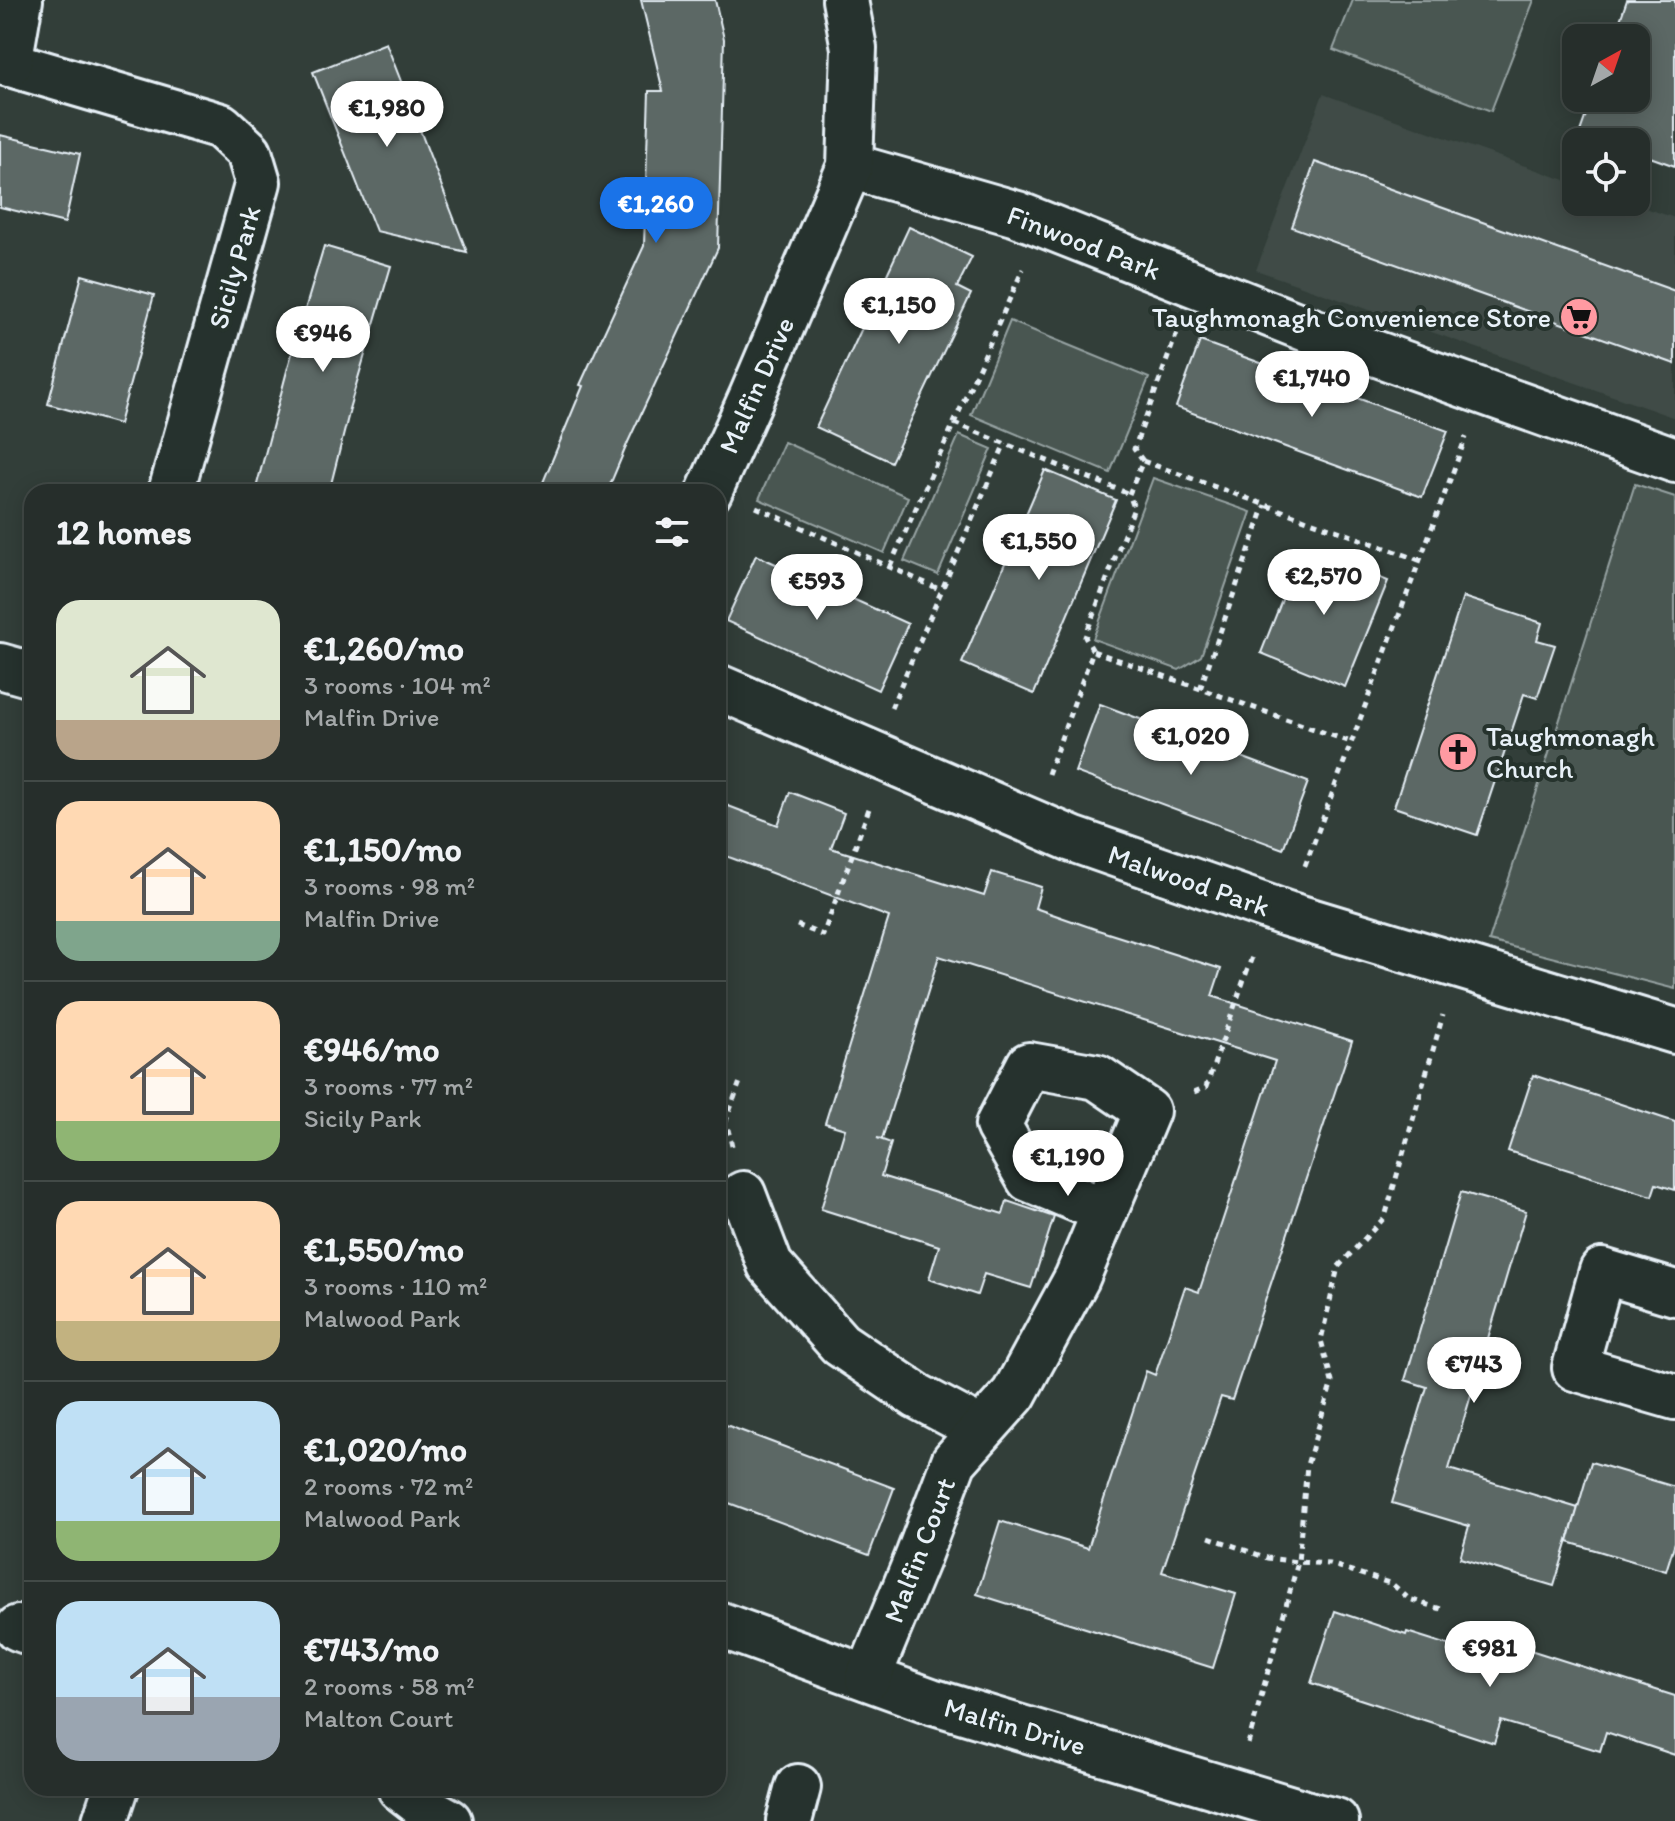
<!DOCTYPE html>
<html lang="en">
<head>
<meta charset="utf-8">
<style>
	:root { --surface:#262e2b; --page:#2e3633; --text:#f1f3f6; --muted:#a4a8a9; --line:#424a47; --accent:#1a73e8 }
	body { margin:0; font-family:Itim,sans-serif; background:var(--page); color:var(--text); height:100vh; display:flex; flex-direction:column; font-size:30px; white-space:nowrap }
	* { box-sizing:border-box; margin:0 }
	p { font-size:26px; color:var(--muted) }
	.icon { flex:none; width:44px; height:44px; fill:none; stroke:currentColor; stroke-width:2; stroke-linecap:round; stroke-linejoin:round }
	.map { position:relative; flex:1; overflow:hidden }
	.sheet { position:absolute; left:24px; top:484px; width:702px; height:1312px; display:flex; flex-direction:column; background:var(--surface); border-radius:24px; box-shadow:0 4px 20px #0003,0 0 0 2px var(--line) }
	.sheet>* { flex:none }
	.needle { width:52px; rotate:40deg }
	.buttons { position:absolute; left:1562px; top:24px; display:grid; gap:16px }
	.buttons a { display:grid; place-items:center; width:88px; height:88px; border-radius:16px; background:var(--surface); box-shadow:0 4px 20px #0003,0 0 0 2px var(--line); font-size:40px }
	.price { position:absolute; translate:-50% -68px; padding:0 18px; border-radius:28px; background:#fff; color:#222; font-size:26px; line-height:52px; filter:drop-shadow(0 2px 4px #0008) }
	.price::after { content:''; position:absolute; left:50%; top:48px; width:24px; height:18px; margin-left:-12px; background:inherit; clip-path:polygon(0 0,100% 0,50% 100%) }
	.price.active { background:var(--accent); color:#fff }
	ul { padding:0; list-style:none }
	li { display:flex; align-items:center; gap:24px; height:200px; padding:0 32px }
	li+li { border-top:2px solid var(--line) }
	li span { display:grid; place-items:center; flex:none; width:224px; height:160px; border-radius:24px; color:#555 }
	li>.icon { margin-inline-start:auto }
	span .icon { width:96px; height:96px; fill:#fffc; stroke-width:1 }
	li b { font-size:34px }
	h2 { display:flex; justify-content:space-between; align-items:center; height:96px; padding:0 32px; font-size:34px }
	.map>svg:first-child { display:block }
	.built { fill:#3f4b46 }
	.green { fill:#495651; stroke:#98a4a4; stroke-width:2 }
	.building { fill:#5c6865; stroke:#e8f1f8; stroke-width:2 }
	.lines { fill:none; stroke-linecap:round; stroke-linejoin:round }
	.street-casing { stroke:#e8f1f8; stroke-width:50 }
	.path { stroke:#e8f1f8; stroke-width:5; stroke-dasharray:6 6; stroke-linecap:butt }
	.street { stroke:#26332d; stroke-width:44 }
	.labels { text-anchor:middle; stroke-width:8; stroke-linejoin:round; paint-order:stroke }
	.street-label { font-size:28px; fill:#e8f1f8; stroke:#26332d }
	.poi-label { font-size:28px; fill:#e8f1f8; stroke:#26332d; text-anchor:end }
</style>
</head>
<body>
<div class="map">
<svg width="1675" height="1821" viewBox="0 0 1675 1821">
	<rect width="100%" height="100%" fill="#323e39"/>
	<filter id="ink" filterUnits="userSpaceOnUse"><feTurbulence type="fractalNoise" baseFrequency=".0125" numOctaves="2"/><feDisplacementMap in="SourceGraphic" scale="16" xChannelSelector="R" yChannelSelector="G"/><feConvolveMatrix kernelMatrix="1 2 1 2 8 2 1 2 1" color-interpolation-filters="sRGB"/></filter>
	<g filter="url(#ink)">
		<polygon class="built" points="1323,94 1576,184 1576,202 1628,202 1675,218 1675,418 1256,270"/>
		<g class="green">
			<polygon points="1353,0 1534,0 1491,111 1333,50"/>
			<polygon points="1010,321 1149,378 1110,473 971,415"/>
			<polygon points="959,435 992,449 938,575 904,561"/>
			<polygon points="784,442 908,497 884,553 759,499"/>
			<polygon points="1153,478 1251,512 1201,656 1179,670 1093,639"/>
			<polygon points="1635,484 1675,497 1675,989 1489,941"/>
		</g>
		<g class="building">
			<polygon points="641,0 715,0 724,39 718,248 628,442 607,492 539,492 583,386 580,385 644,246 649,91 663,91"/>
			<polygon points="1627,0 1675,0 1675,166 1636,152 1636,142 1607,142 1580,132 1592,98 1636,98 1636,38 1614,38"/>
			<polygon points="386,43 413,112 467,252 376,231 313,72"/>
			<polygon points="0,135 80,154 65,223 0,207"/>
			<polygon points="1315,162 1675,291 1675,364 1292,227"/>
			<polygon points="909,227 972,257 957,287 971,294 891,462 816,427"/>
			<polygon points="324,246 391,266 349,409 350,409 329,492 255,492 288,367"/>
			<polygon points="82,275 154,295 119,424 48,404"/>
			<polygon points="1200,341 1448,431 1422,497 1176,407"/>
			<polygon points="1045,470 1116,500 1034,694 962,663"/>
			<polygon points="1303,547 1388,581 1345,687 1261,653"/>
			<polygon points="756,555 908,624 878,690 726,621"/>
			<polygon points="1463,597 1542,623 1537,640 1555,645 1537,698 1524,694 1477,835 1394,807"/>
			<polygon points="1100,704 1308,782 1283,849 1075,772"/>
			<polygon points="790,792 844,813 831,848 984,896 992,872 1041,887 1035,908 1098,930 1221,969 1212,996 1352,1041 1232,1400 1221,1397 1162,1572 1236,1594 1213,1668 977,1594 1000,1521 1088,1548 1146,1371 1155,1375 1185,1287 1199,1292 1275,1061 939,956 882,1139 877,1138 891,1143 881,1176 1003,1214 1007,1201 1054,1217 1031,1288 984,1274 977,1295 929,1279 939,1246 821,1209 845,1129 825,1123 889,917 718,853 718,802 778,825"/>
			<polygon points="1533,1075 1675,1122 1675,1190 1656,1184 1652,1196 1508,1151"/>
			<polygon points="1461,1192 1526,1211 1449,1469 1578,1508 1554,1586 1460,1558 1469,1526 1392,1503 1427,1387 1405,1380"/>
			<polygon points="718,1422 894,1488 869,1555 718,1499"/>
			<polygon points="1591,1462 1675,1487 1675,1542 1666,1571 1568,1542"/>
			<polygon points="1335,1611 1406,1635 1407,1632 1518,1667 1524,1648 1675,1696 1675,1755 1606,1732 1600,1751 1501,1721 1494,1743 1311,1683"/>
		</g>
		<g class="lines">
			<g class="street-casing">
				<g id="street">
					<polyline points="0,61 221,126 249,152 258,182 171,492"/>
					<polyline points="9,64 20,0"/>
					<polyline points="850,166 1017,214 1307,329 1675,460"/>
					<polyline points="709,492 752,396 850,166 854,48 845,0"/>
					<polyline points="0,666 32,675"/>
					<polyline points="718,687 1072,839 1287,914 1675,1031"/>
					<polyline points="743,1194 770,1265 840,1344 917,1396 981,1430"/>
					<polyline points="1675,1293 1602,1271 1575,1368 1675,1397"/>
					<polyline points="718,1624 931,1701 1315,1816 1336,1821"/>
					<polyline points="18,1628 32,1633"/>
					<polyline points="868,1678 917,1559 954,1461 1014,1394 1077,1278 1147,1111 1097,1077 1029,1065 998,1125 1029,1179 1105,1211"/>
					<polyline points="400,1788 427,1809 449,1821"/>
					<polyline points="105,1821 116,1788"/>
					<polyline points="789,1821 798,1787"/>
				</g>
			</g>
			<g class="path">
				<polyline points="954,423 1129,494"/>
				<polyline points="1143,461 1419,560"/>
				<polyline points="756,507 941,590"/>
				<polyline points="890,566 1023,269"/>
				<polyline points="1093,651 1351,742"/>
				<polyline points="1200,689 1265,505"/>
				<polyline points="891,708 1005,443"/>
				<polyline points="1048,774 1093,651 1085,637 1134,508 1129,494 1143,461 1134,449 1178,330"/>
				<polyline points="1305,866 1466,437"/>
				<polyline points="797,925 823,935 870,806"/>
				<polyline points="1194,1092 1206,1087 1253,954"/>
				<polyline points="732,1146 726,1121 741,1079"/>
				<polyline points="1209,1537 1267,1558 1298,1562 1330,1564 1392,1584 1409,1599 1444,1610"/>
				<polyline points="1248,1744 1298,1562 1307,1465 1332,1382 1321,1340 1338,1267 1385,1217 1443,1015"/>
			</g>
			<use href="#street" class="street"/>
		</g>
	</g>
	<defs>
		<g id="supermarket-disc" transform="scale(2)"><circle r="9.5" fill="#ff9aa2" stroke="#26332d"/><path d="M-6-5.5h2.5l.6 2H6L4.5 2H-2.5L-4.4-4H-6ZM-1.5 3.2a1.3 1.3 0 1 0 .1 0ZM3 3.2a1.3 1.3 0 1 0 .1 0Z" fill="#111"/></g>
		<g id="church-disc" transform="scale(2)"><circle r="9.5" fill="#ff9aa2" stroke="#26332d"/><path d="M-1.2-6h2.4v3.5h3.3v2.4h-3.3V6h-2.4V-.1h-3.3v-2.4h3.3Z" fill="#111"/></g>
	</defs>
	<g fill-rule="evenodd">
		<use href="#supermarket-disc" x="1579" y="317"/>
		<use href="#church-disc" x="1458" y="752"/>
	</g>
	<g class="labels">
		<g class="street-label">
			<text transform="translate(1084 242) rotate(21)" y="10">Finwood Park</text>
			<text transform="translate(234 267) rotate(-74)" y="10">Sicily Park</text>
			<text transform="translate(756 385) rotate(-66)" y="10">Malfin Drive</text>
			<text transform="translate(1189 880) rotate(19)" y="10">Malwood Park</text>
			<text transform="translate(919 1550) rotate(-69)" y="10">Malfin Court</text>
			<text transform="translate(1015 1726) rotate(16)" y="10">Malfin Drive</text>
		</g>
		<g class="poi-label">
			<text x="1551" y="327">Taughmonagh Convenience Store</text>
			<text x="1486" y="746" text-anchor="start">Taughmonagh<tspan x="1486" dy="32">Church</tspan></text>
		</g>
	</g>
</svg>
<div class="buttons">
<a><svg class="needle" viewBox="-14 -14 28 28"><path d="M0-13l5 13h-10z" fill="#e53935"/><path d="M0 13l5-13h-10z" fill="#a4a8a9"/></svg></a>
<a><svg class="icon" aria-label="locate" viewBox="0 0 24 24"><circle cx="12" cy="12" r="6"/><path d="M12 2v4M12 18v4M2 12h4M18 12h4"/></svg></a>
</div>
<b class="price" style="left:387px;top:149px">€1,980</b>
<b class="price active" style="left:656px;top:245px">€1,260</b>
<b class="price" style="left:899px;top:346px">€1,150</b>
<b class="price" style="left:323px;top:374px">€946</b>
<b class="price" style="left:1312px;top:419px">€1,740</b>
<b class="price" style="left:1039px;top:582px">€1,550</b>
<b class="price" style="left:1324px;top:617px">€2,570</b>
<b class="price" style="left:817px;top:622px">€593</b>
<b class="price" style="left:1191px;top:777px">€1,020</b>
<b class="price" style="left:1068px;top:1198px">€1,190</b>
<b class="price" style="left:1474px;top:1405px">€743</b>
<b class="price" style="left:1490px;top:1689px">€981</b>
<section class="sheet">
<h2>12 homes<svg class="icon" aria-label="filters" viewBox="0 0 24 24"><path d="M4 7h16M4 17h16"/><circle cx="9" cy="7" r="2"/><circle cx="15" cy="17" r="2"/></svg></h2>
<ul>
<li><span style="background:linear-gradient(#dfe7d0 75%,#b9a48a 0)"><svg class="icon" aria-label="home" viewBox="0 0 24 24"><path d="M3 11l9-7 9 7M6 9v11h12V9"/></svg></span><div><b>€1,260/mo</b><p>3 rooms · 104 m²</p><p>Malfin Drive</p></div></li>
<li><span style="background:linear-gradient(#ffd9b3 75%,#7fa58c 0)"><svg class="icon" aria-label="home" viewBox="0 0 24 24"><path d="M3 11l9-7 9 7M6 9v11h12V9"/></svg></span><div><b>€1,150/mo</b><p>3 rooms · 98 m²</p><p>Malfin Drive</p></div></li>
<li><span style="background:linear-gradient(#ffd9b3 75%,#8fb573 0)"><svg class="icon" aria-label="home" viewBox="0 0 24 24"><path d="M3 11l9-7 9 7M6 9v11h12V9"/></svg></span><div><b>€946/mo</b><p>3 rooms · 77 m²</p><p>Sicily Park</p></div></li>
<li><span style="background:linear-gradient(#ffd9b3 75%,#c2b280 0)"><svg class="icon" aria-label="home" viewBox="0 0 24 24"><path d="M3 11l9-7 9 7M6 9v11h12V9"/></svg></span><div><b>€1,550/mo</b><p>3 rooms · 110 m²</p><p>Malwood Park</p></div></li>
<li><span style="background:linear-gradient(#bfe0f5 75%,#8fb573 0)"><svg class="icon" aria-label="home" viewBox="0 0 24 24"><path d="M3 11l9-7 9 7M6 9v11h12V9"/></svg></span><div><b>€1,020/mo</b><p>2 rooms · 72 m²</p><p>Malwood Park</p></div></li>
<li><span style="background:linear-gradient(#bfe0f5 60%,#9aa5b1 0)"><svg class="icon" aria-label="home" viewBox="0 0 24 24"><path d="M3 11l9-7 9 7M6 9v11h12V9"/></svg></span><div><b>€743/mo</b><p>2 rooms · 58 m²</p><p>Malton Court</p></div></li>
</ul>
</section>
</div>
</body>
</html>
